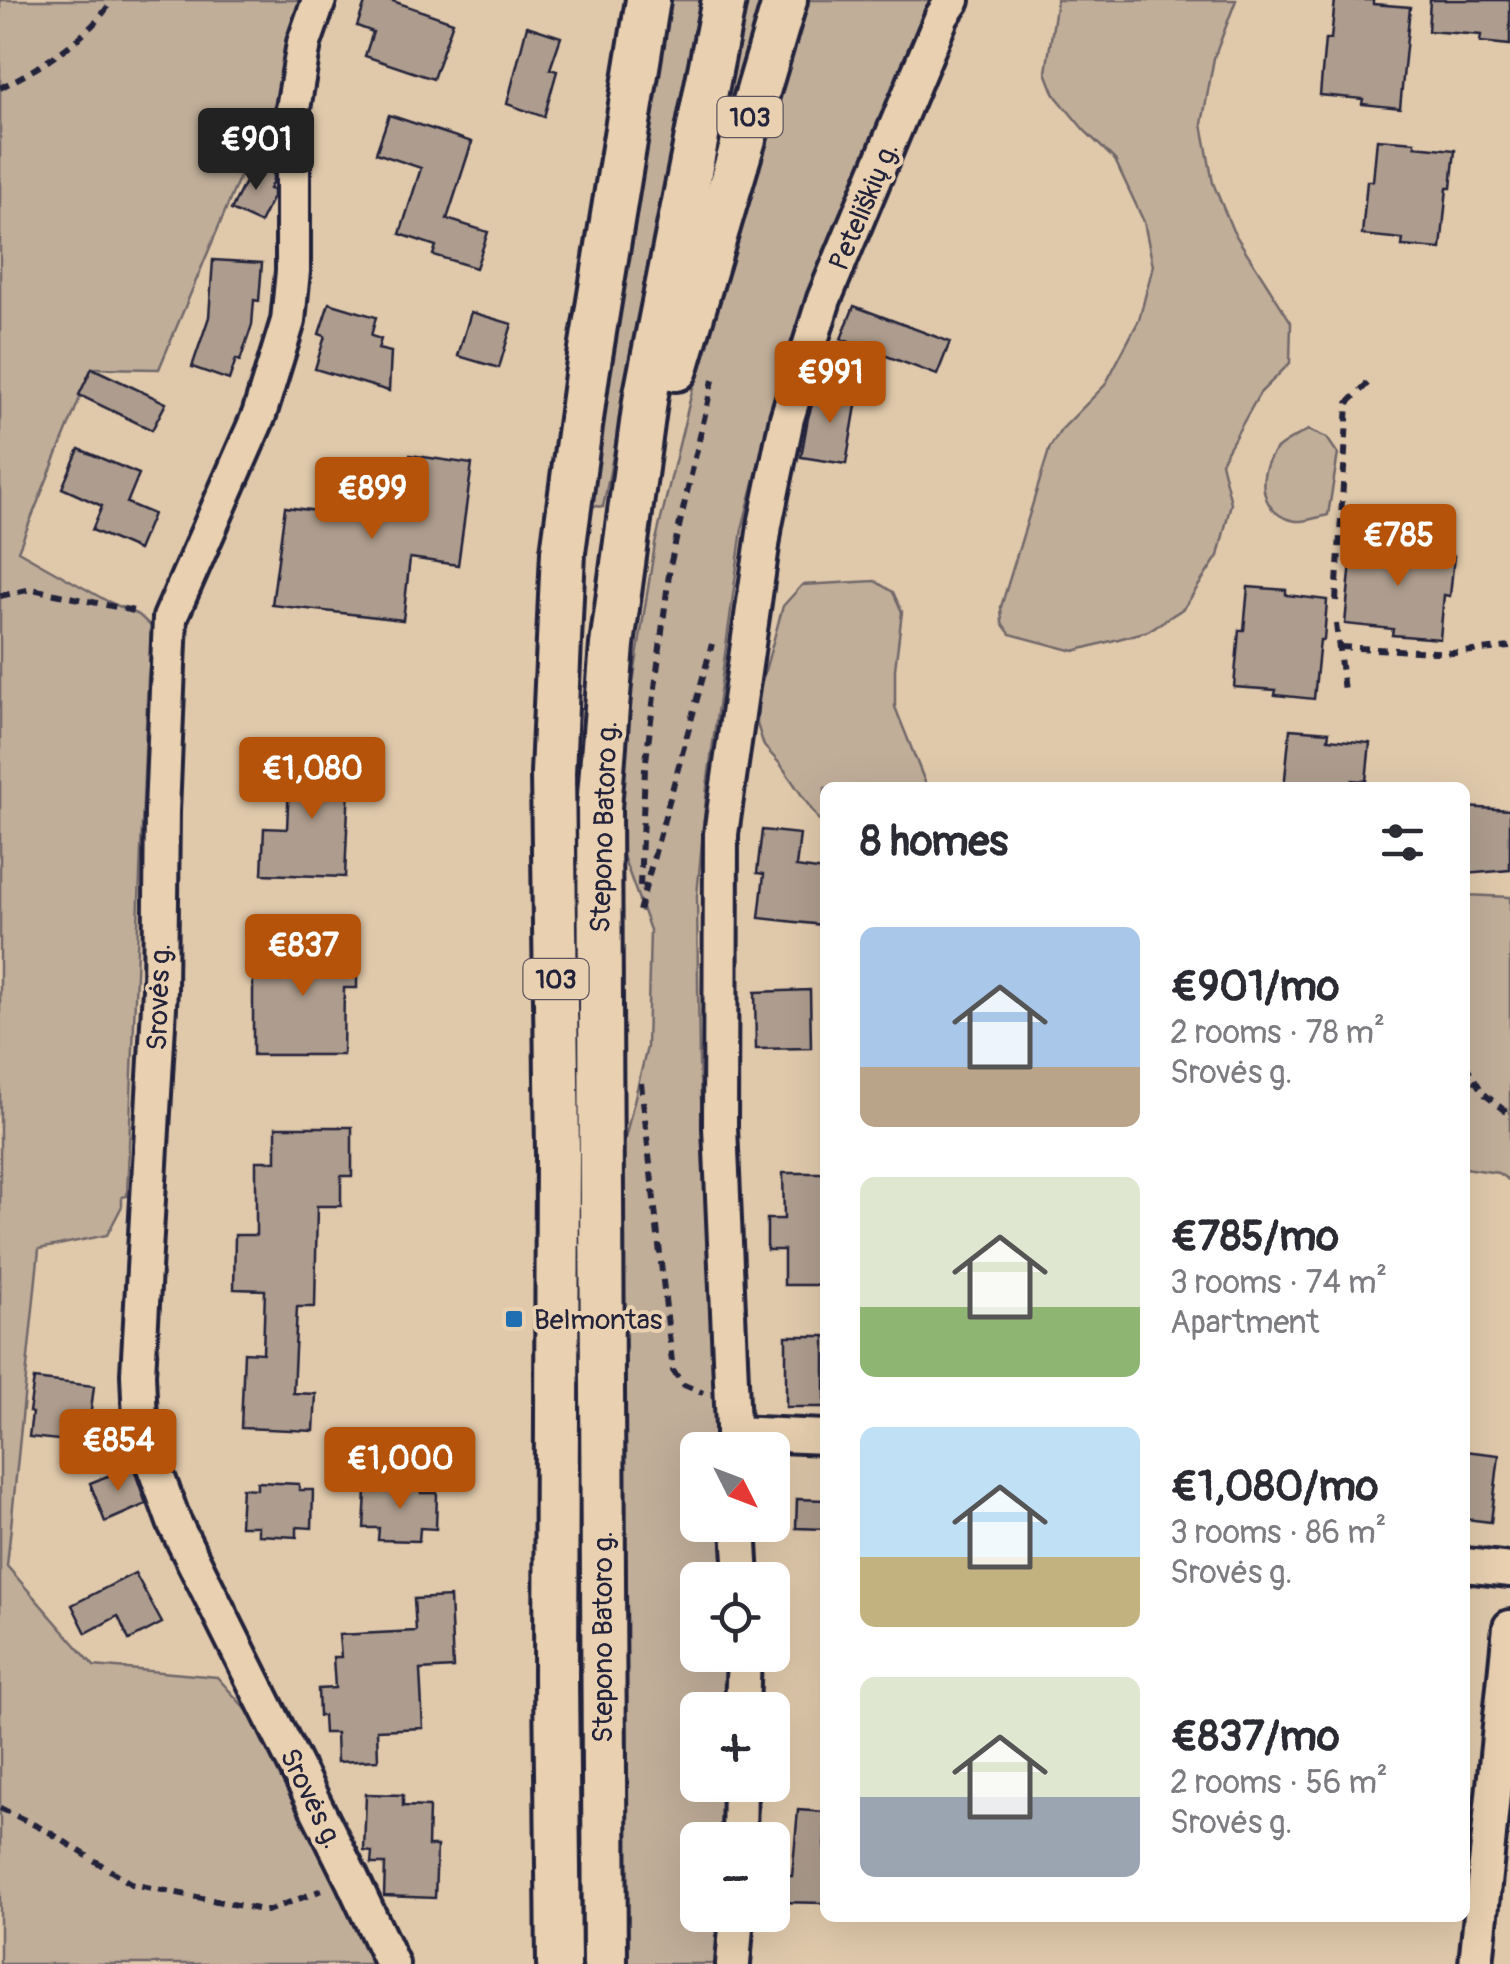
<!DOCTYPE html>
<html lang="en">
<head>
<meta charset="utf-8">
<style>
	:root { --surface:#fff; --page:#f2f2f3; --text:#2b2b33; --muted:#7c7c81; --accent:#b45309 }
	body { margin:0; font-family:Pangolin,sans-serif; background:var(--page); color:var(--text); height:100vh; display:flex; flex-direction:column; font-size:38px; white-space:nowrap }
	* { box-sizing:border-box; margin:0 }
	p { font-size:32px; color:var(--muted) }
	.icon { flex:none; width:55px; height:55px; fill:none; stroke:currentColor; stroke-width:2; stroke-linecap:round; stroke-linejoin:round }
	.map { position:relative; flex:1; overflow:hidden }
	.sheet { position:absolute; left:820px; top:782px; width:650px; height:1140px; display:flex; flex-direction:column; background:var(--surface); border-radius:15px; box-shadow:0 10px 40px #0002 }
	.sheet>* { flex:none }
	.needle { width:65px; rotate:132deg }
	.tools { position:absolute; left:680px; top:1432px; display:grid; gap:20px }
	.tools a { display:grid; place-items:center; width:110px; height:110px; border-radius:15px; background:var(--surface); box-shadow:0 10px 40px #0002; font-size:50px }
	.price { position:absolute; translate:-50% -85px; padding:0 22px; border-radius:10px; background:var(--accent); color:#fff; font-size:32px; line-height:65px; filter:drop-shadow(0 2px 5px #0008) }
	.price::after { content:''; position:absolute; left:50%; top:60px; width:30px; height:22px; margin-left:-15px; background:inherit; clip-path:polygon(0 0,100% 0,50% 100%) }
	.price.on { background:#222; color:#fff }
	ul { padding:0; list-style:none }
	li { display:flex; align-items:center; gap:30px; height:250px; padding:0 40px }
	li span { display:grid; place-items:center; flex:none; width:280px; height:200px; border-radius:15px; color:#555 }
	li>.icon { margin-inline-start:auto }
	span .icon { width:120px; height:120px; fill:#fffc; stroke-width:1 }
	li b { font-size:42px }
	h2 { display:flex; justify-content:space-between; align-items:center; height:120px; padding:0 40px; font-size:42px }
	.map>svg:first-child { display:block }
	.green { fill:#c0ae99; stroke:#71686a; stroke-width:2.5 }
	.building { fill:#ae9d8e; stroke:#22223b; stroke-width:2.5 }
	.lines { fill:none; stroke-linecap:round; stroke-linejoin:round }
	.minor-casing { stroke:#22223b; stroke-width:40 }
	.major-casing { stroke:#22223b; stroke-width:50 }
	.path { stroke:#22223b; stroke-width:6; stroke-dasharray:10 8; stroke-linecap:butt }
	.minor { stroke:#e8d0b0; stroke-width:32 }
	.major { stroke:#e8d0b0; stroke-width:42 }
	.poi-dot { fill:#1f6fb2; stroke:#e8d0b0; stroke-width:4 }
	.labels { text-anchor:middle; stroke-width:8; stroke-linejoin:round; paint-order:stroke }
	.shield { fill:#e8d0b0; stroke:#5d565e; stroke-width:2.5 }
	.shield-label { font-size:25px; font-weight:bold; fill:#22223b }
	.street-label { font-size:28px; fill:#22223b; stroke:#e8d0b0 }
	.poi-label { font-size:28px; fill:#22223b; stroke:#e8d0b0; text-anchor:start }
</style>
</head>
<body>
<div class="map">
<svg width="1510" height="1964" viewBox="0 0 1510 1964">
	<rect width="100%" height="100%" fill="#e0c9ab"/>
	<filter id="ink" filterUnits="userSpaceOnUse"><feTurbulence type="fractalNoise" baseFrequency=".01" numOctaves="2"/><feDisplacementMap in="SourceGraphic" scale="20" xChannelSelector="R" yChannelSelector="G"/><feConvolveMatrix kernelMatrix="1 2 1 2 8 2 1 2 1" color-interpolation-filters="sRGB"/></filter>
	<g filter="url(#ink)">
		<g class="green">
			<polygon points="0,0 326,0 242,171 159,369 92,368 18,551 107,601 139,615 153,628 148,678 127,1196 122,1197 122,1206 107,1235 39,1249 7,1566 94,1666 217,1677 297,1766 392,1964 0,1964"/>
			<polygon points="668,0 703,0 603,507 587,505"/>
			<polygon points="743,0 765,0 720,150 714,149"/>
			<polygon points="805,0 937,0 773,408 742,529 707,787 697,896 699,1064 722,1450 698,1450 698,1525 725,1525 727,1580 698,1580 698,1655 730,1655 730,1710 698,1710 698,1785 727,1785 725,1840 698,1840 698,1915 721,1915 717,1964 626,1964 618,1168 647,1047 650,930 620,848 628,714 655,544 704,342"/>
			<polygon points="1057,0 1236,0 1214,58 1202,124 1213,183 1233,231 1291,322 1290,363 1260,393 1221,462 1231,503 1218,556 1184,608 1148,631 1074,651 1010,634 1002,623 1001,607 1050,447 1061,430 1105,385 1139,320 1153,266 1144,222 1115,160 1084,130 1055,95 1046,72"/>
			<path d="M1308 430 1327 438 1338 454 1328 515C1318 517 1305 522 1296 521 1261 516 1255 477 1274 452 1281 443 1298 436 1308 430Z"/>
			<polygon points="875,581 893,592 902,612 895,669 895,707 927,787 825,788 825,829 781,765 764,746 757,724 758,696 783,606 802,585"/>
			<polygon points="1465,895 1510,897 1510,1181 1498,1173 1465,1168"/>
		</g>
		<g class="building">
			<polygon points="366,0 390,0 453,22 433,79 365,56 373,32 357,26"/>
			<polygon points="1335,0 1373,0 1373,4 1410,7 1400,108 1362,104 1363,99 1320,95 1325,39 1331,39"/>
			<polygon points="1430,0 1510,0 1510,45 1480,42 1481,35 1428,31"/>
			<polygon points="527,26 561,37 550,69 557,71 544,117 507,104"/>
			<polygon points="389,115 472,142 447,219 488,232 476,268 433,255 436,246 400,234 421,168 376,153"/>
			<polygon points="1377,139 1415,142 1415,146 1455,150 1451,188 1447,188 1441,249 1402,246 1403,239 1362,235 1367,181 1373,181"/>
			<polygon points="256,160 273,168 273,181 269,189 273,190 273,197 260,223 231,210"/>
			<polygon points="213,260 262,263 259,301 254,300 252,325 240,361 236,359 229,380 192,367 209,317"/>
			<polygon points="329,303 376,317 371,336 381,339 378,349 391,352 389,391 315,369 325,336 319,334"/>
			<polygon points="854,306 950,342 937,375 841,339"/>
			<polygon points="471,312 512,324 499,368 458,356"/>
			<polygon points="92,368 166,403 152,430 79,395"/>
			<polygon points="817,388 858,394 846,464 801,457 808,418"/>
			<polygon points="79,449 139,474 127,503 153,514 138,550 92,530 102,506 62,488"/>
			<polygon points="410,455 472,464 458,565 410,558 403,620 272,605 285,507 318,511 322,488 404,497"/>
			<polygon points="1353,541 1410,546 1410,552 1454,556 1450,596 1444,595 1440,639 1392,635 1393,629 1345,624"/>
			<polygon points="1248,587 1286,590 1286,595 1327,600 1324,640 1320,640 1314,699 1275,695 1276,690 1234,687 1239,630 1244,630"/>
			<polygon points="1290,729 1329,732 1328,739 1370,743 1366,781 1352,780 1351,788 1284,788"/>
			<polygon points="290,758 350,760 345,877 262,874 264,828 287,829"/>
			<polygon points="1465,807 1510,810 1510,870 1465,874"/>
			<polygon points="762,830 800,834 796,867 825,871 823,925 759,918 764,874 757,873"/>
			<polygon points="270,940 344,940 344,953 357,953 357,988 344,988 343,1055 253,1055 253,976 270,976"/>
			<polygon points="810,990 811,1048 756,1049 755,992"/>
			<polygon points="276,1127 352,1127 352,1176 341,1176 341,1206 317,1206 315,1307 297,1307 293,1393 316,1394 314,1431 241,1428 244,1352 263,1353 265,1290 234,1289 235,1235 256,1235 256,1161 276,1161"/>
			<polygon points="783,1173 825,1173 825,1285 784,1285 784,1250 767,1250 767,1219 784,1219"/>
			<rect x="786" y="1336" width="39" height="71"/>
			<polygon points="34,1379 94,1386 87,1443 29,1437 32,1413 29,1412"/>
			<polygon points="1465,1451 1499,1455 1491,1522 1465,1519"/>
			<polygon points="133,1466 146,1504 105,1522 90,1483"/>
			<polygon points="257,1482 299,1484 299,1490 313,1490 312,1528 297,1527 297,1537 258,1535 258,1526 240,1526 242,1488 257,1489"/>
			<polygon points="380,1484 421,1485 421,1493 437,1493 436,1529 420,1528 419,1541 378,1540 379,1528 364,1528 366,1491 379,1491"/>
			<polygon points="797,1499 825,1500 825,1529 796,1528"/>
			<polygon points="135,1573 162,1623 129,1640 118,1616 86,1633 72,1605"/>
			<polygon points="450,1597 453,1668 420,1670 423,1728 377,1730 378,1760 337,1762 336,1733 324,1733 323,1716 319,1716 318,1689 335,1688 333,1657 341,1657 339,1635 416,1631 414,1599"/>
			<polygon points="366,1794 403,1795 403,1806 429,1807 428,1846 437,1846 435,1898 384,1896 385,1864 371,1864 372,1852 364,1851"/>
			<polygon points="798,1810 825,1812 825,1903 773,1902 773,1876 792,1876"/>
		</g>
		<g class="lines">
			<g class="minor-casing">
				<g id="minor">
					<polyline points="319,0 304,43 293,109 293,271 288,321 259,415 170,618 162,812 160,989 138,1374 140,1421 153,1464 174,1522 352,1879 392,1964"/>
					<polyline points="733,1433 825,1437"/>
					<polyline points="734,1450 720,1127 721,834 765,525 787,418 824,299 942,16 953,0"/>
					<polyline points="739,1525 742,1580"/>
					<polyline points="1465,1565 1510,1570"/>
					<polyline points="742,1710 744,1655"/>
					<polyline points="739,1840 740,1785"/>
					<polyline points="733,1964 737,1915"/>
					<polyline points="1476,1964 1510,1627"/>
				</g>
			</g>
			<g class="major-casing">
				<g id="major">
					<polyline points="676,369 785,0"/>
					<polyline points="559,1964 556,1678 558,1153 553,773 563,552 587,375 648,0"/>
					<polyline points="605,1964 599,808 612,645 646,394 724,0"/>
				</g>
			</g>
			<g class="path">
				<path d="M0 88C39 68 89 39 112 0"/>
				<polyline points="0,596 32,589 139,612"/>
				<polyline points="1336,601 1348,403 1371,380"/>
				<polyline points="1336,624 1344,691"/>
				<polyline points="1340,647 1453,653 1510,647"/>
				<polyline points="640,886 645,769 670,566 713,380"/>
				<polyline points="639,911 712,644"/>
				<polyline points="1465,1064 1483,1093 1510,1115"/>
				<polyline points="641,1083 673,1371 684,1385 703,1393"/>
				<polyline points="0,1808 49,1832 132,1884 267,1911 322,1890"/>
			</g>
			<use href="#minor" class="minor"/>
			<use href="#major" class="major"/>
		</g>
	</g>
	<rect class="poi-dot" x="504" y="1309" width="20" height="20" rx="5"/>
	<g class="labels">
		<g class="shield">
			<rect x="717.5" y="97" width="65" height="40" rx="8"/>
			<rect x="523.5" y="959" width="65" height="40" rx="8"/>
		</g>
		<g class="shield-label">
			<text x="750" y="126">103</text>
			<text x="556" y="988">103</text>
		</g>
		<g class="street-label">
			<text transform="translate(863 206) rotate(-67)" y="10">Peteliškių g.</text>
			<text transform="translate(603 827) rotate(-88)" y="10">Stepono Batoro g.</text>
			<text transform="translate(158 997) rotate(-88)" y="10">Srovės g.</text>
			<text transform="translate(602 1637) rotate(-90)" y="10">Stepono Batoro g.</text>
			<text transform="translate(312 1798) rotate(64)" y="10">Srovės g.</text>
		</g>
		<g class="poi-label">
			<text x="534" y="1329">Belmontas</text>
		</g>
	</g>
</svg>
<div class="tools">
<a><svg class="needle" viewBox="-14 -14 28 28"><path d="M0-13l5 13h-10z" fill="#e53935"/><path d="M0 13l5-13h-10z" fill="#7c7c81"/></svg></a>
<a><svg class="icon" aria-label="locate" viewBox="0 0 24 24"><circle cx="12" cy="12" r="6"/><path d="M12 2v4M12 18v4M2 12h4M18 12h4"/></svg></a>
<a>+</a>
<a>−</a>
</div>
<b class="price on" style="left:256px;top:193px">€901</b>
<b class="price" style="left:830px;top:426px">€991</b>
<b class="price" style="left:372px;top:542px">€899</b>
<b class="price" style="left:1398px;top:589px">€785</b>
<b class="price" style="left:312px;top:822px">€1,080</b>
<b class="price" style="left:303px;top:999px">€837</b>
<b class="price" style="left:118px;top:1494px">€854</b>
<b class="price" style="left:400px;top:1512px">€1,000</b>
<section class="sheet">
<h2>8 homes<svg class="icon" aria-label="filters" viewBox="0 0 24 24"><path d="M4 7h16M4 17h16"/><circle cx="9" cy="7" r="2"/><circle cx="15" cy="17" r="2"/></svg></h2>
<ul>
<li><span style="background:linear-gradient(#a9c7e8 70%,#b9a48a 0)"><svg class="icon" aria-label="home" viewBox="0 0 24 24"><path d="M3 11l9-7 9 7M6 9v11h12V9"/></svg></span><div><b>€901/mo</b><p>2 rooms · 78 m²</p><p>Srovės g.</p></div></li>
<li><span style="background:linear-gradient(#dfe7d0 65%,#8fb573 0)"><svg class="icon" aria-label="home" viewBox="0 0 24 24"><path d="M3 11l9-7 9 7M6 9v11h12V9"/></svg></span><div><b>€785/mo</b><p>3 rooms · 74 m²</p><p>Apartment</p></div></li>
<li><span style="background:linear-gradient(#bfe0f5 65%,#c2b280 0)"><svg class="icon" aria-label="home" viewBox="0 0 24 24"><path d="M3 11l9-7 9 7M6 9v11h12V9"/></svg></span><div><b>€1,080/mo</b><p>3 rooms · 86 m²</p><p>Srovės g.</p></div></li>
<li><span style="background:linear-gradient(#dfe7d0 60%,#9aa5b1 0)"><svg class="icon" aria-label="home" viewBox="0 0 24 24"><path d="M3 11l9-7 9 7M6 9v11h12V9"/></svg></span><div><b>€837/mo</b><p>2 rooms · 56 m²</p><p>Srovės g.</p></div></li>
</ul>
</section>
</div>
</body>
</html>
